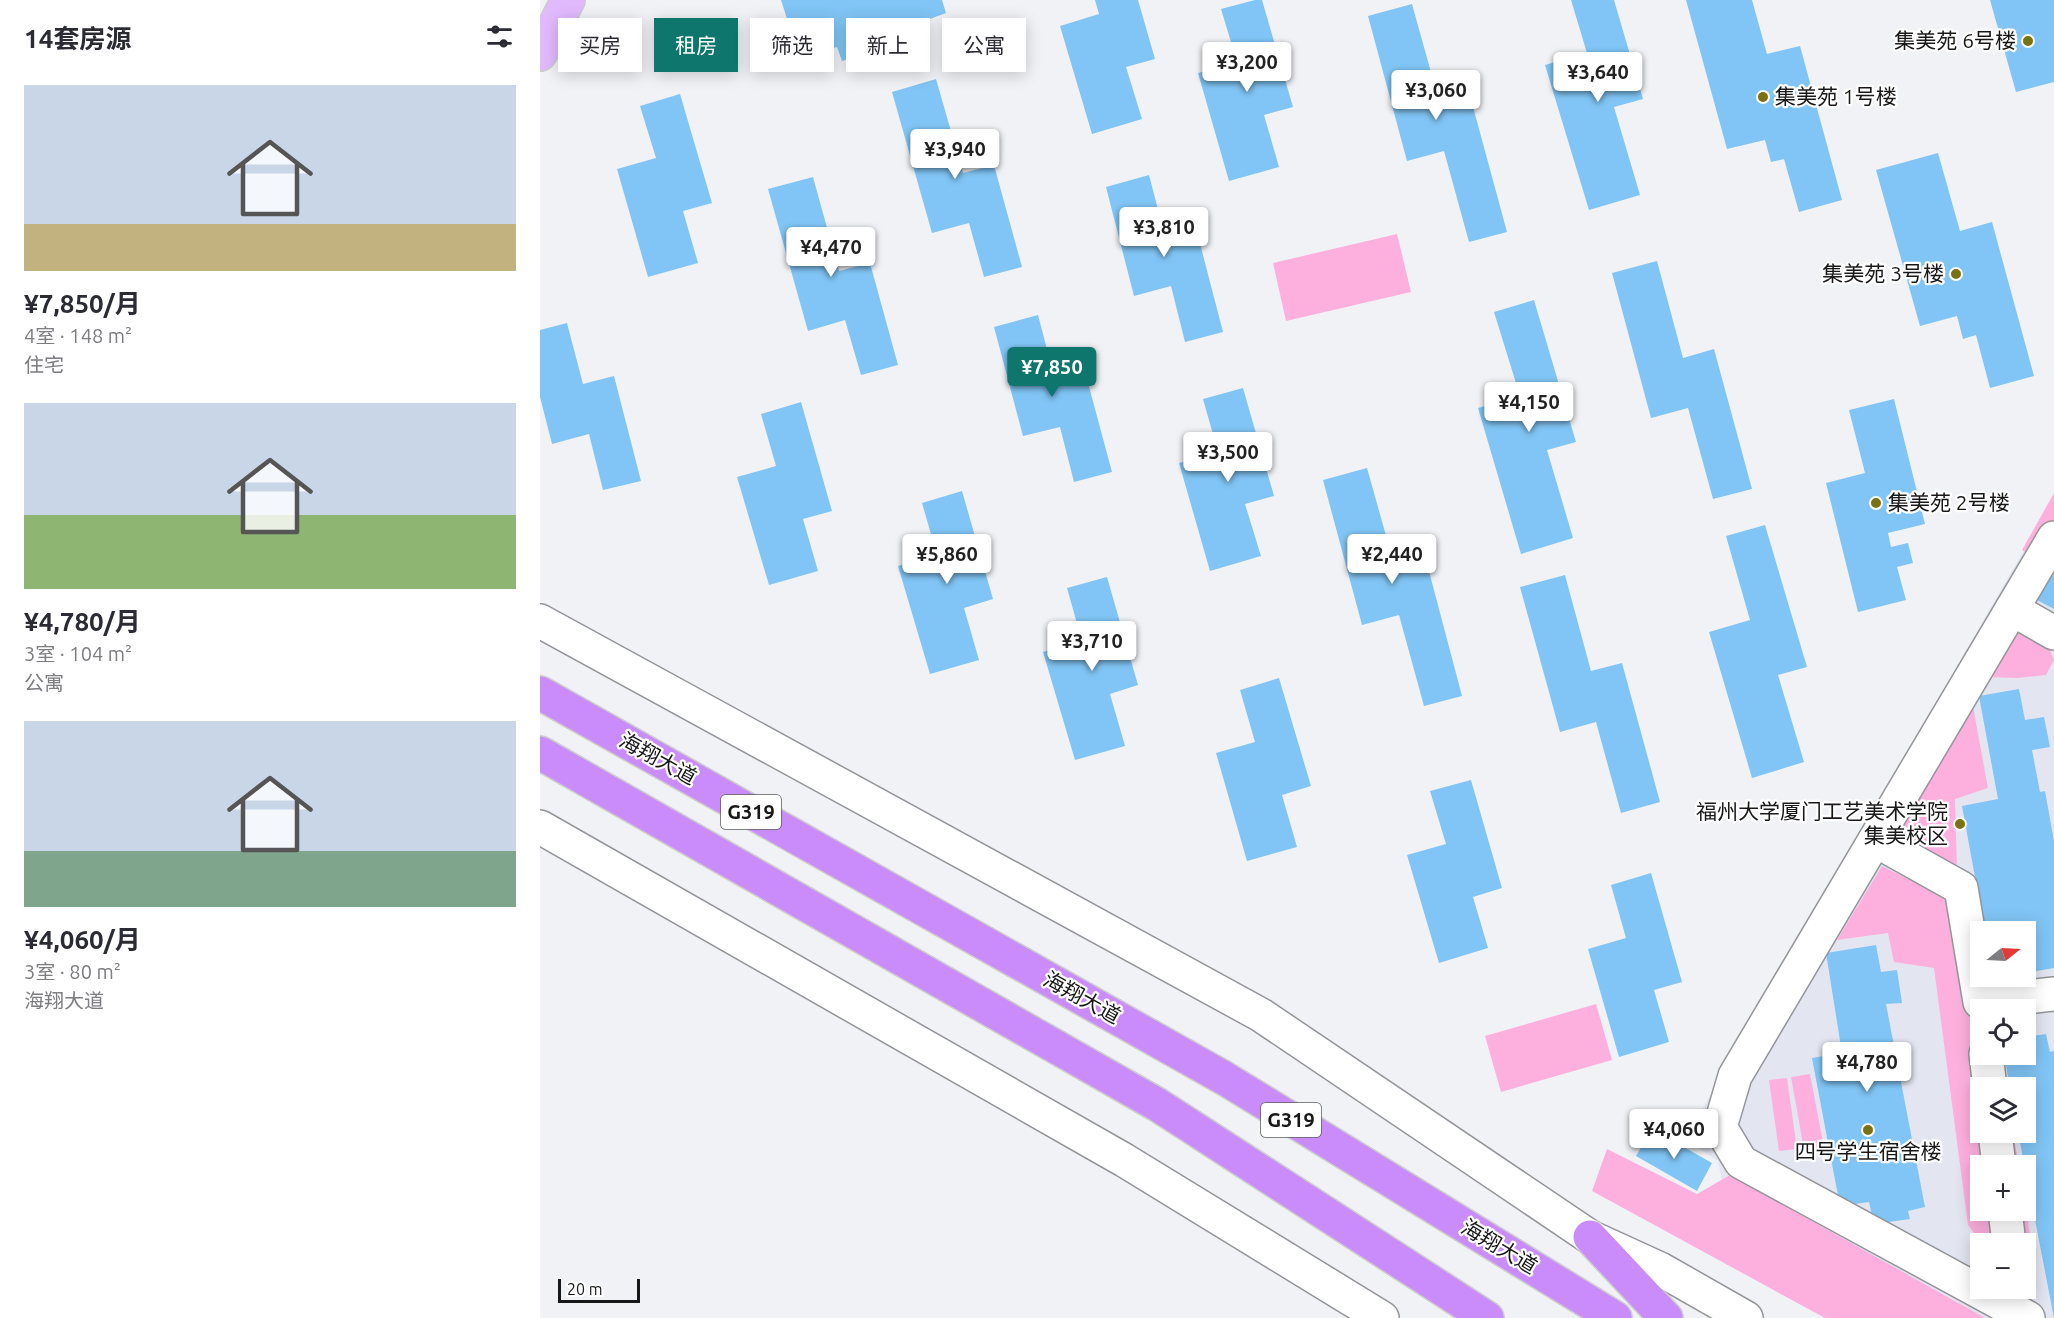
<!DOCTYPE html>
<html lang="zh">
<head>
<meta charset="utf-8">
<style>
	:root { --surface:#fff; --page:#f2f2f3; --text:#2b2b33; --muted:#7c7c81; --accent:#0f766e }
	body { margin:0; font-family:Ubuntu,"Noto Sans SC",sans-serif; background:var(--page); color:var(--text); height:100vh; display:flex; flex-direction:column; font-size:22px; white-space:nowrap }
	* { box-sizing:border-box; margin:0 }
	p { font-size:20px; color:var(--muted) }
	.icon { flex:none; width:33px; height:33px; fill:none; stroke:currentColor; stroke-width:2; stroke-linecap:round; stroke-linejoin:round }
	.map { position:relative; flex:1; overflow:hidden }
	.drawer { display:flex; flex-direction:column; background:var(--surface); width:540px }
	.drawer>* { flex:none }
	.top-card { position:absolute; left:18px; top:18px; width:570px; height:54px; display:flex; gap:12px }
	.needle { width:39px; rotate:72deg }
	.fabs { position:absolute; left:1430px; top:921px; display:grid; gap:12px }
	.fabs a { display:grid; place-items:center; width:66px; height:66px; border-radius:0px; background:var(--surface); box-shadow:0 3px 15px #0003; font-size:30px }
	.scale { position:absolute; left:18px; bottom:15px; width:82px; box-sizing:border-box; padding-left:6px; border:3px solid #181819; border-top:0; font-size:16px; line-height:21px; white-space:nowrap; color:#181819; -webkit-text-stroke:4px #fff; paint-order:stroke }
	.price { position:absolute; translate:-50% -51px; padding:0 14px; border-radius:6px; background:#fff; color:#222; font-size:20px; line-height:39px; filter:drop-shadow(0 2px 3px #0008) }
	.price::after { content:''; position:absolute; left:50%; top:36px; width:18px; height:14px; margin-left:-9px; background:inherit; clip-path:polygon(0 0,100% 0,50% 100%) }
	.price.selected { background:var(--accent); color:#fff }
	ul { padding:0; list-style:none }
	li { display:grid; align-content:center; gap:12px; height:318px; padding:0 24px }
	li span { display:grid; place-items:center; height:186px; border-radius:0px; color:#555 }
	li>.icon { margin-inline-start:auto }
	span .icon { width:108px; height:108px; fill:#fffc; stroke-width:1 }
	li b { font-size:26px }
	h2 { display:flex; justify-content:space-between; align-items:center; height:72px; padding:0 24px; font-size:26px }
	.pill { padding:0 21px; border-radius:0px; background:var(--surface); box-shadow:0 3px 15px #0003; font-size:21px; line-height:54px }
	.pill.selected { background:var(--accent); color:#fff }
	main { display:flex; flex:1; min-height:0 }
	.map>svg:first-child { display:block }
	.built { fill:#e3e6f1; fill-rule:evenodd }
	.green { fill:#fdb0de }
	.building { fill:#80c5f5 }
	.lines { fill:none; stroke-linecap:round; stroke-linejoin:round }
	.minor-casing { stroke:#949599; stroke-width:36 }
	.major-casing { stroke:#ccc; stroke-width:36 }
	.highway-casing { stroke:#ccc; stroke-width:36 }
	.minor { stroke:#fff; stroke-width:33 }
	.major { stroke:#e0bafd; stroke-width:33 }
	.highway { stroke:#cb8cfb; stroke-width:33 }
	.poi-dot { fill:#7a7111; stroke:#fff; stroke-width:2 }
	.labels { text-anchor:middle; stroke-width:4.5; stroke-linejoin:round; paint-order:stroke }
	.shield { fill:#fff; stroke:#5d5d5e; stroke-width:1.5 }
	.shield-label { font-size:20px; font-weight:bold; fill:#181819 }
	.poi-label { font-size:21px; fill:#181819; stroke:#fff; text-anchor:end }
	.street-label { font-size:21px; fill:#181819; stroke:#fff }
</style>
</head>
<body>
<main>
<section class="drawer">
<h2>14套房源<svg class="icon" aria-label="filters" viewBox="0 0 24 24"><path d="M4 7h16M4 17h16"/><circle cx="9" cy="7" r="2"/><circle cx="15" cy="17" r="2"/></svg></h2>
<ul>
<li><span style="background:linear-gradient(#c9d6e8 75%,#c2b280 0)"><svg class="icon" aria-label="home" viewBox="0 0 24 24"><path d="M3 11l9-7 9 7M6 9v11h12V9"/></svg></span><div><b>¥7,850/月</b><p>4室 · 148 m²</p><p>住宅</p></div></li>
<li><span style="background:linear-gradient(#c9d6e8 60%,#8fb573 0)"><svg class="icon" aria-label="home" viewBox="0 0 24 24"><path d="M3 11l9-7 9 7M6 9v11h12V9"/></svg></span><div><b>¥4,780/月</b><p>3室 · 104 m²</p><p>公寓</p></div></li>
<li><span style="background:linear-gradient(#c9d6e8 70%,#7fa58c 0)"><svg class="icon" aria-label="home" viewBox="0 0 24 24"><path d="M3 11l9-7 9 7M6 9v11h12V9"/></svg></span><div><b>¥4,060/月</b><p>3室 · 80 m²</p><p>海翔大道</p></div></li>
</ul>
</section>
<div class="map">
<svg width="1514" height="1318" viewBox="0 0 1514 1318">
	<rect width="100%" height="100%" fill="#f1f2f6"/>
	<path class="built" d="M1514 498V1318H1345L1187 1207 1178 1161 1145 1139ZM1440 932H1485V976H1440ZM1440 1010H1485V1054H1440ZM1440 1088H1485V1132H1440ZM1440 1166H1485V1210H1440ZM1440 1244H1485V1288H1440Z"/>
	<g class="green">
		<polygon points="857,234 871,292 746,321 733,263"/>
		<polygon points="1514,493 1514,524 1496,558 1482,550"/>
		<polygon points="1477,620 1505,638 1514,660 1506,675 1477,678 1444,677"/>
		<polygon points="1432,701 1448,788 1415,799 1417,870 1353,833"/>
		<polygon points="1342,866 1412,901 1440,976 1466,977 1474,981 1462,1009 1440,1010 1440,1132 1473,1133 1479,1165 1440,1166 1440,1210 1485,1210 1485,1203 1490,1235 1481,1243 1442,1243 1428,1225 1394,968 1354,962 1348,933 1297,940"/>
		<polygon points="1056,1004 1072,1060 961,1092 945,1036"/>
		<polygon points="1270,1074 1284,1147 1264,1150 1251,1077"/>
		<polygon points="1247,1078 1257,1149 1239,1151 1229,1080"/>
		<polygon points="1067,1149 1157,1194 1190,1175 1445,1318 1285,1318 1052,1191"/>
	</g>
	<g class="building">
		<polygon points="241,0 402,0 406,13 339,38 339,49 302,61 297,47 260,59"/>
		<polygon points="555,0 598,0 615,59 586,67 602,119 552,134 520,26 559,14"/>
		<polygon points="715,0 722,0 753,107 724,115 739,167 689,181 658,73 697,62 681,9"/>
		<polygon points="1031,0 1074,0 1103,99 1074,107 1100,195 1049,210 1005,65 1047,53"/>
		<polygon points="1146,0 1212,0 1227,54 1260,46 1302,200 1259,212 1244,159 1231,162 1225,140 1187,149"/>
		<polygon points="1450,0 1514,0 1514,82 1476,92"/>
		<polygon points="872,4 899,101 929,92 967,232 929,242 904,151 867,161 828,16"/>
		<polygon points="396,79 423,173 454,165 482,267 444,277 429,223 392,233 352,92"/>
		<polygon points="140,94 172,203 143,211 158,263 108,277 77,169 116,158 100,106"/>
		<polygon points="1398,153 1420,231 1452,222 1494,376 1450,388 1436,335 1423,339 1417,316 1380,326 1336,170"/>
		<polygon points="609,175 625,236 656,228 683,332 645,342 631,286 594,296 566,187"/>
		<polygon points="273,177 299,271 330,263 358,365 321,375 305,320 268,331 228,189"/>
		<polygon points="1117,261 1143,358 1174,349 1212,489 1173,499 1148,408 1111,418 1072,273"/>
		<polygon points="994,300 1036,442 1007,450 1033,538 981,554 938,408 980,396 954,312"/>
		<polygon points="498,315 514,376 544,368 572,472 534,482 520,427 483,436 454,327"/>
		<polygon points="27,323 43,384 74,376 101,481 63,490 49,434 12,444 0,397 0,330"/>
		<polygon points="703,388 734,496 705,504 721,556 670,571 639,463 678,452 663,399"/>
		<polygon points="1354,399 1385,524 1348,533 1351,547 1368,543 1373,563 1357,567 1366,600 1318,612 1286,483 1325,473 1309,410"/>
		<polygon points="261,402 292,511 263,519 278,571 229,585 197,477 236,466 221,414"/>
		<polygon points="827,468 854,564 885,556 922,696 884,706 859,615 822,625 783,480"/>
		<polygon points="422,491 453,599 424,608 439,660 390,674 358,566 397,555 382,503"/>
		<polygon points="1225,525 1267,667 1238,675 1264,762 1212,778 1169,632 1210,620 1186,536"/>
		<polygon points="1514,570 1514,609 1497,600"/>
		<polygon points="1025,575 1051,671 1082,663 1120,802 1081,813 1056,722 1020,732 980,587"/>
		<polygon points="567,577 598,685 570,694 585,746 535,760 503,652 542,641 527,588"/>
		<polygon points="739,678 771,786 742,795 757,847 707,861 676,753 715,742 700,690"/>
		<polygon points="1479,689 1485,720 1504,717 1510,747 1492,750 1500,792 1505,791 1514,841 1514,968 1485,973 1485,932 1445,932 1422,806 1458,799 1439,696"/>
		<polygon points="931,780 962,888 933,897 948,948 899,963 867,855 906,844 890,791"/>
		<polygon points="1111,873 1142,982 1114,990 1129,1042 1079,1057 1048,949 1086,938 1071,885"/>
		<polygon points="1336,945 1341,972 1357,970 1362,1003 1346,1004 1385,1207 1368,1211 1370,1219 1334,1224 1329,1202 1300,1206 1272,1058 1302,1053 1286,953"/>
		<polygon points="1506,1034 1510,1052 1514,1051 1514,1318 1478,1132 1485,1132 1485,1088 1470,1088 1464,1054 1485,1054 1485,1037"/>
		<polygon points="1112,1129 1172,1163 1157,1191 1096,1156"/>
	</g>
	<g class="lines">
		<g class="minor-casing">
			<g id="minor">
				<polyline points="1472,609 1514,633"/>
				<polyline points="0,621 721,1015 1050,1237 1120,1269 1206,1318"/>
				<polyline points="0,827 584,1160 842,1318"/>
				<polyline points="1335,840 1421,888 1440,1002 1514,994"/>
				<polyline points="1446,1054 1450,1088"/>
				<polyline points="1455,1132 1459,1166"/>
				<polyline points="1465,1210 1469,1244"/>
				<polyline points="1488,1318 1201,1162 1180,1127 1195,1076 1514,538"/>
			</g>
		</g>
		<g class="major-casing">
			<polyline id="major" points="0,54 28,0"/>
		</g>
		<g class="highway-casing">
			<g id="highway">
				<polyline points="0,693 684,1078 1075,1318"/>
				<polyline points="0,753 618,1105 947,1318"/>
				<polyline points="1050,1237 1126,1318"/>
			</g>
		</g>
		<use href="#minor" class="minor"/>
		<use href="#major" class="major"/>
		<use href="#highway" class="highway"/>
	</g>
	<g class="poi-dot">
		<circle cx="1488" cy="41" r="6"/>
		<circle cx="1223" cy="97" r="6"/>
		<circle cx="1416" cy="274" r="6"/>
		<circle cx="1336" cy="503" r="6"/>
		<circle cx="1420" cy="824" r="6"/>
		<circle cx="1328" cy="1130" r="6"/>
	</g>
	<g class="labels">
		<g class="shield">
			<rect x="181" y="795" width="60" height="34" rx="4.5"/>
			<rect x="721" y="1103" width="60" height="34" rx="4.5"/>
		</g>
		<g class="shield-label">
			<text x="211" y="819">G319</text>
			<text x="751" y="1127">G319</text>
		</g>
		<g class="poi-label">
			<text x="1476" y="48">集美苑 6号楼</text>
			<text x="1235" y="104" text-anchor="start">集美苑 1号楼</text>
			<text x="1404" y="281">集美苑 3号楼</text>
			<text x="1348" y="510" text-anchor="start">集美苑 2号楼</text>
			<text x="1408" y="819">福州大学厦门工艺美术学院<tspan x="1408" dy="24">集美校区</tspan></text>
			<text x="1328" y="1159" text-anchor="middle">四号学生宿舍楼</text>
		</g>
		<g class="street-label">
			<text transform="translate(118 759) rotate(29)" y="7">海翔大道</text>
			<text transform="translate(542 998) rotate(29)" y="7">海翔大道</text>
			<text transform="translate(959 1247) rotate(31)" y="7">海翔大道</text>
		</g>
	</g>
</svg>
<div class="fabs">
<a><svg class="needle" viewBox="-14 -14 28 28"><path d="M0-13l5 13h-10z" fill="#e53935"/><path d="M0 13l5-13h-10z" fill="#7c7c81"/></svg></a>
<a><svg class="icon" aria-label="locate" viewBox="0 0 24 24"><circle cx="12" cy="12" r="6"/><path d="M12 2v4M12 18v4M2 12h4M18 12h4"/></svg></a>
<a><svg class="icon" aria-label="layers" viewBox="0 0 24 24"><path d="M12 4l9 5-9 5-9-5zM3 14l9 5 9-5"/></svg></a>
<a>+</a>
<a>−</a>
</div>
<div class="scale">20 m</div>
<b class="price" style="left:707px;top:93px">¥3,200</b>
<b class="price" style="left:1058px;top:103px">¥3,640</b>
<b class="price" style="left:896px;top:121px">¥3,060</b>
<b class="price" style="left:415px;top:180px">¥3,940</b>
<b class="price" style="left:624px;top:258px">¥3,810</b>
<b class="price" style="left:291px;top:278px">¥4,470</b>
<b class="price selected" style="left:512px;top:398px">¥7,850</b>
<b class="price" style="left:989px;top:433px">¥4,150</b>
<b class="price" style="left:688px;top:483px">¥3,500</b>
<b class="price" style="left:407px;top:585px">¥5,860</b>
<b class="price" style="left:852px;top:585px">¥2,440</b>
<b class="price" style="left:552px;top:672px">¥3,710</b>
<b class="price" style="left:1327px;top:1093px">¥4,780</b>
<b class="price" style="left:1134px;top:1160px">¥4,060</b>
<div class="top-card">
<a class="pill">买房</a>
<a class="pill selected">租房</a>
<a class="pill">筛选</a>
<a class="pill">新上</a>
<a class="pill">公寓</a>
</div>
</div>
</main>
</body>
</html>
